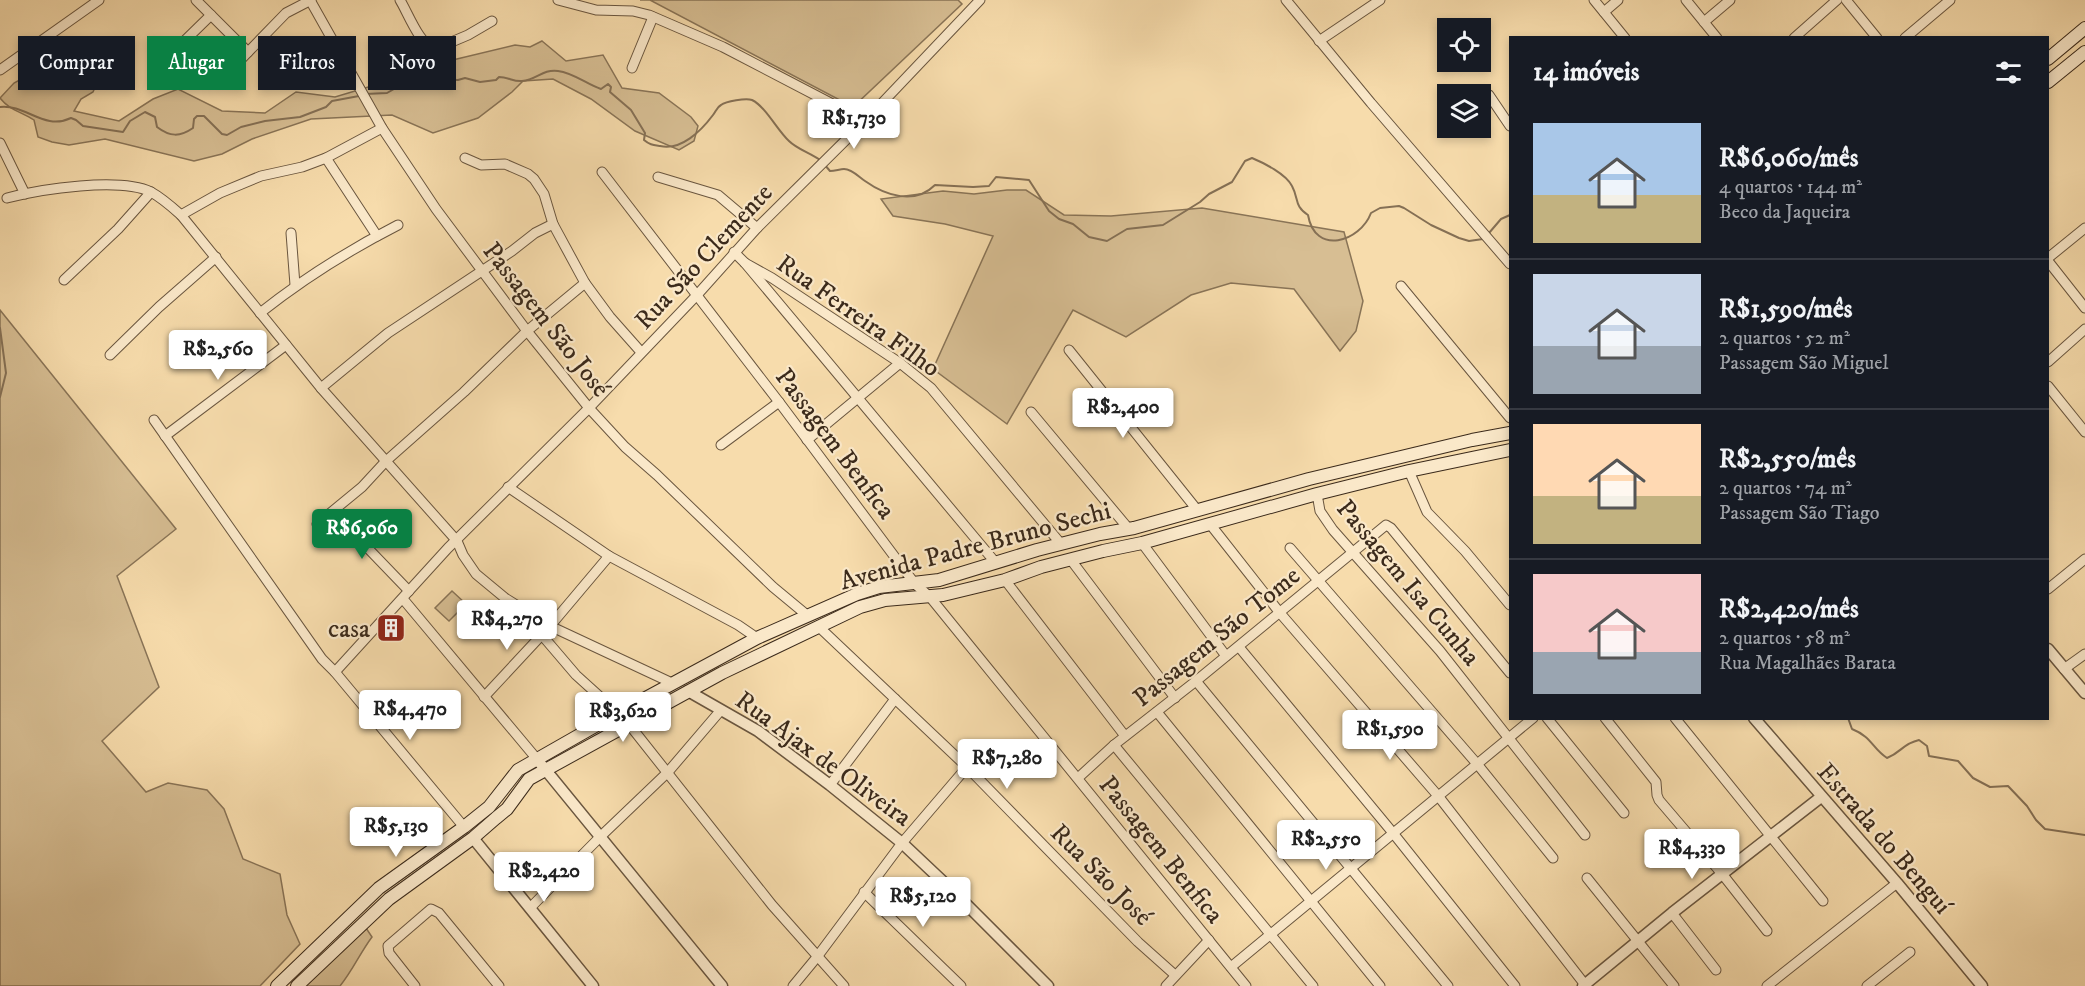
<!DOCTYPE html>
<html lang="pt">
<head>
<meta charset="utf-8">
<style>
	:root { --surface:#171b24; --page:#242831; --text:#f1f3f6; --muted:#9ea1a6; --line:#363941; --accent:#0b8043 }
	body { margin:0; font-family:"IM FELL DW Pica",serif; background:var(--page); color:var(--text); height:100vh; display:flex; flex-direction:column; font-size:22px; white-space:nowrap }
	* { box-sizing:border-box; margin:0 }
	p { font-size:20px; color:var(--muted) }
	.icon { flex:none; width:33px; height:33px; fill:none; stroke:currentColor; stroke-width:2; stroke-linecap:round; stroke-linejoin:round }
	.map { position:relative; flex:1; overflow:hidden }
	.panel { position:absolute; left:1509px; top:36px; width:540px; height:684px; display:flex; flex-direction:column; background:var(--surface); border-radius:0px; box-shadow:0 3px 9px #0003 }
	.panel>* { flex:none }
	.top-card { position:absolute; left:18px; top:36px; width:570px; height:54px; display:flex; gap:12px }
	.tools { position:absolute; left:1437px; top:18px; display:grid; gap:12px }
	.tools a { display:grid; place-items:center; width:54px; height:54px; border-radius:0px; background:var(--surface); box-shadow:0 3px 9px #0003; font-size:30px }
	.price { position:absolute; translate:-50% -51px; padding:0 14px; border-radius:6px; background:#fff; color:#222; font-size:20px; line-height:39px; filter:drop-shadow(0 2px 3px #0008) }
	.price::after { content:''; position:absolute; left:50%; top:36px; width:18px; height:14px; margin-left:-9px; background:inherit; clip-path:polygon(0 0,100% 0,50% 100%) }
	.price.on { background:var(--accent); color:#fff }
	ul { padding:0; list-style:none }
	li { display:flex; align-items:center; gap:18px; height:150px; padding:0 24px }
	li+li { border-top:2px solid var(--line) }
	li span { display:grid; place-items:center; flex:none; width:168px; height:120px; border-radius:0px; color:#555 }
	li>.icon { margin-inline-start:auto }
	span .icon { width:72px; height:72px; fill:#fffc; stroke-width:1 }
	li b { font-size:26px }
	h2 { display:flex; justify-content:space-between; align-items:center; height:72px; padding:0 24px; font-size:26px }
	.tag { padding:0 21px; border-radius:0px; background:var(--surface); box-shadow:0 3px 9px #0003; font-size:21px; line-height:54px }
	.tag.on { background:var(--accent); color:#fff }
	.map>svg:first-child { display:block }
	.green { fill:#d7be93; stroke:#897457; stroke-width:1.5 }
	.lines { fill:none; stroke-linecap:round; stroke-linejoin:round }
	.stream { stroke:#857055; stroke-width:2 }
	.minor-casing { stroke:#6a563f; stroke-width:11 }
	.tertiary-casing { stroke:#6a563f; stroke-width:13 }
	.secondary-casing { stroke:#3b2a1b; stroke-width:14 }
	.minor { stroke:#fae8c9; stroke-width:9 }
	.tertiary { stroke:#fae8c9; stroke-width:10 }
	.secondary { stroke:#fae8c9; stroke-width:12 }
	.labels { text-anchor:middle; stroke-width:4.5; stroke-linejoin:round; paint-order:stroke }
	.street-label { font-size:26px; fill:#3b2a1b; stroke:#fae8c9 }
	.poi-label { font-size:26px; fill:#3b2a1b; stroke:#fae8c9; text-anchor:end }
</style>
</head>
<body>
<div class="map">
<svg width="2085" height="986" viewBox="0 0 2085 986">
	<rect width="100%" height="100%" fill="#f7dcac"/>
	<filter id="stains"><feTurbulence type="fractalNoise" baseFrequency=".00333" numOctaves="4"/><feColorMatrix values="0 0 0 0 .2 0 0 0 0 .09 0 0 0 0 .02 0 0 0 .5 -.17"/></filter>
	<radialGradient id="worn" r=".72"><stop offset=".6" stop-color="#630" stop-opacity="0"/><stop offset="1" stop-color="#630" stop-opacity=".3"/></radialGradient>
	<g class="green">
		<polygon points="640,0 958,0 962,4 853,107 650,0"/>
		<path d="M542 41 566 61 603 55 622 88 659 93 691 117 698 126 694 141 679 150 635 131 591 99 553 79 523 81 512 92 478 118 433 133 392 115 311 119 252 139 222 154 194 161 105 139 69 145 52 142 38 137 34 120C22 112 9 110 0 98L14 83 23 78 35 81 51 68 88 65 98 80 93 92 81 99 74 111 119 121 153 99 178 89 222 111 265 113 296 92 335 97 375 85H396L416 73 436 64 515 45 530 47Z"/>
		<polygon points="1007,190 1026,190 1064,215 1111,216 1202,208 1344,232 1363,301 1356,331 1340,351 1294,289 1231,283 1191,295 1126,337 1073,310 1007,424 933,369 993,236 945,224 893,216 881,199 943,191 974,194"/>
		<polygon points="0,310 176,529 117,576 159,687 102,741 146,792 168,783 207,790 224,809 243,859 280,874 287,915 300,944 260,986 0,986"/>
		<polygon points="452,591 466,604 449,621 435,608"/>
		<path d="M362 922 372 937C360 953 353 970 340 986H302Z"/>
	</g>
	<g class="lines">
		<g class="stream">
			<path d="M365 94 387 93 394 89 408 88 435 79 458 80 465 78 480 82 496 80 499 77C508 77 514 82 522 81 537 80 542 69 558 71 574 73 586 84 601 89L608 84 611 87 610 92 631 110 645 133 644 140C650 145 653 145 660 146 681 151 701 131 713 115 716 111 717 107 721 105 726 101 746 98 752 100 766 107 777 130 789 141 797 149 810 153 820 160"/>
			<path d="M0 107C26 104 44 131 71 118L76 120 83 126 123 132 130 121 145 112 155 117 157 127C170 137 180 137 193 128L194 119 197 116H204L222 134 227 135 241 127 265 121 300 117 326 107 332 101 359 96"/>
			<path d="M824 164 830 171C835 171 840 169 844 169 852 169 859 177 865 181 886 196 915 205 935 185L973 187 989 186 996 177 1029 180 1049 211 1059 219 1073 224 1089 237 1107 241 1127 229 1163 225 1200 202 1209 194 1232 182 1245 161 1252 158C1264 163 1286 174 1292 186 1299 199 1294 206 1308 215 1315 256 1360 242 1371 213L1380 208 1399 206 1404 208 1431 225 1459 238 1469 241 1483 239"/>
			<polyline points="1489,233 1501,219 1510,215"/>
			<polyline points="0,328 6,373 0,397"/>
			<path d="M1848 718 1852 729C1872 737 1872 748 1887 758 1902 752 1902 744 1919 740L1927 746 1929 756 1958 761 1973 778 1990 787 2008 786 2027 806 2036 820 2045 829 2085 835"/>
		</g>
		<g class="minor-casing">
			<g id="minor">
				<polyline points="196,0 248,52"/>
				<polyline points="310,0 382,128 436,209 527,331 589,408 625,447 657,475 773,587 808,616"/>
				<path d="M400 0C408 13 420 46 435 49L468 35 492 21"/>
				<polyline points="558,0 596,10 633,11 649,15 723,47 865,121"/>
				<polyline points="1286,0 1371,103 1510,264"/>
				<polyline points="1594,0 1625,38"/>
				<polyline points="1686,0 1717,38"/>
				<polyline points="1846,0 1877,38"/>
				<polyline points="1604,12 1618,0"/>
				<polyline points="1704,22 1730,0"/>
				<polyline points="1794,38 1837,0"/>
				<polyline points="1905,38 1950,0"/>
				<polyline points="1319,41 1380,0"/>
				<polyline points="169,56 211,15"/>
				<polyline points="632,68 653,17"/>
				<polyline points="0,70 99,0"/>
				<polyline points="220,81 286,13 311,0"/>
				<polyline points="1489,95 1510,126"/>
				<polyline points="0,143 25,194"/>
				<polyline points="326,158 377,236"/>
				<polyline points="465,158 481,165 505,164 528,174 534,179 544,194 553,224 585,283 610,317 641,352"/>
				<polyline points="602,172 779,402 915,584 930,597 1246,986"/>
				<polyline points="658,177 718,195 757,228"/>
				<path d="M7 198C41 189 120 177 151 192 162 198 172 207 181 215L321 388 457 541 463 555 476 574 505 598 550 626 672 683"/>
				<polyline points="181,215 220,193 261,176 302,167 326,158 382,128"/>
				<polyline points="291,233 295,285"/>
				<polyline points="734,252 745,263 995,562"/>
				<polyline points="2048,258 2085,228"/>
				<polyline points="2048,261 2085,308"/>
				<polyline points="745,263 772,278 900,363 931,388 1061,544"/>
				<polyline points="64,280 118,229 151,192"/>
				<polyline points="1401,286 1510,418"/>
				<path d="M260 313C303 279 349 250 398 225"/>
				<polyline points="1069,350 1198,511"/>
				<polyline points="110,355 159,307 216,257"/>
				<polyline points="2048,362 2085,329"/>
				<polyline points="2048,386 2085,432"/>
				<polyline points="321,388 388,333 512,251 535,233 553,224"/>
				<polyline points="1031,412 1128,528"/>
				<polyline points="154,420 322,659 335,672 464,827"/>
				<polyline points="165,436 286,345"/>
				<polyline points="807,440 900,363"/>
				<polyline points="721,445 779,402"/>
				<polyline points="1409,471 1427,512 1465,551 1510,605"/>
				<polyline points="508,487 609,556 738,625 757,638"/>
				<polyline points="1317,494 1320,511 1333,530 1440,651 1585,835"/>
				<polyline points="333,512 409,591"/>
				<polyline points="317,524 362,487 386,461 464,392 527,331 585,283"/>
				<polyline points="1210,524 1280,613 1439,797 1586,986"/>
				<polyline points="1142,543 1226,656"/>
				<polyline points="1290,548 1478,765 1553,858"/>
				<polyline points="1071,560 1175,698"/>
				<polyline points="1005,580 1125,736"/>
				<polyline points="2048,589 2085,559"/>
				<polyline points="403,599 536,758"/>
				<polyline points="818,626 967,767 1138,942 1175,975"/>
				<polyline points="541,634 576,675 618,713"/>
				<polyline points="1239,647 1393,833 1515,986"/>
				<polyline points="2064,669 2085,654"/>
				<polyline points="335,672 448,548 589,408 697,295 757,228 865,121 980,0"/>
				<polyline points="1196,681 1448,986"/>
				<polyline points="484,697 550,626 609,556"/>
				<polyline points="1157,712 1380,986"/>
				<polyline points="1547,718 1624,813"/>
				<polyline points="1605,718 1656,782 1657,795 1659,800 1723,875 1767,931"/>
				<polyline points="1675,718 1823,901"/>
				<polyline points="628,723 772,905 844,986"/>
				<polyline points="1114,745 1313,986"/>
				<polyline points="1078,778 1114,745 1196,681 1386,525 1391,528 1510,673"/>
				<polyline points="830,785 895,699"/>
				<polyline points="1587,878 1674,986"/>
				<polyline points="864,892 961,986"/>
				<polyline points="530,908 600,837 668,772 721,710"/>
				<polyline points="1672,913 1716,970"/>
				<polyline points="1231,967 1533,718"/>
				<polyline points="415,986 389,953 388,946 431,909 439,913 499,986"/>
				<polyline points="793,986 817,957 902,843 967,767"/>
				<polyline points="1166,986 1209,940"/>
				<polyline points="1767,986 1897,883"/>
				<polyline points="1867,986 1910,952"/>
			</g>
		</g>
		<g class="tertiary-casing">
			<g id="tertiary">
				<polyline points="2048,649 2085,693"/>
				<polyline points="688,691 758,731 830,785 902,843 955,893 1048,986"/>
				<polyline points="1754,718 1897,883 1982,986"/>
				<polyline points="540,763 722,986"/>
				<polyline points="473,838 593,986"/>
				<polyline points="1583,986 1672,913 1821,797"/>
			</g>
		</g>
		<g class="secondary-casing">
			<g id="secondary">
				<polyline points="2048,59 2085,28"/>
				<polyline points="2048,82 2085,52"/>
				<polyline points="277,986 379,888 464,827 489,807 518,770 618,713 757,638 857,594 879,587 939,580 1037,550 1100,534 1134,528 1309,479 1472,440 1510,433"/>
				<polyline points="297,986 389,899 473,838 496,818 507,809 529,779 722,673 860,607 885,600 943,595 1005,580 1041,567 1103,551 1142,543 1317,494 1409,471 1510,450"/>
			</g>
		</g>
		<use href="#minor" class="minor"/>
		<use href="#tertiary" class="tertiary"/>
		<use href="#secondary" class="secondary"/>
	</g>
	<defs>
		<g id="building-square" transform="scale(1.5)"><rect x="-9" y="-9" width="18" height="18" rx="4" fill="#8f2418" stroke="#fae8c9"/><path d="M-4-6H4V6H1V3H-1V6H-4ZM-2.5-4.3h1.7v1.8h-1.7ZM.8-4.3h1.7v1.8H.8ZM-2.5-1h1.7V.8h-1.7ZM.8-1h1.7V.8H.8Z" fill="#fff"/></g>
	</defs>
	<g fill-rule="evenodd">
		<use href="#building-square" x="391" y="628"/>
	</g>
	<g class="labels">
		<g class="street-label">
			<text transform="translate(703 256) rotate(-47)" y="9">Rua São Clemente</text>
			<text transform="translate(859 315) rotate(35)" y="9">Rua Ferreira Filho</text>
			<text transform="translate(547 319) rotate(52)" y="9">Passagem São José</text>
			<text transform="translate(836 443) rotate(53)" y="9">Passagem Benfica</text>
			<text transform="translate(975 545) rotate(-15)" y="9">Avenida Padre Bruno Sechi</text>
			<text transform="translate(1409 582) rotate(50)" y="9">Passagem Isa Cunha</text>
			<text transform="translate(1216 636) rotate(-39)" y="9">Passagem São Tome</text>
			<text transform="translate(824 758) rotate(36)" y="9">Rua Ajax de Oliveira</text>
			<text transform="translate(1885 838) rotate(49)" y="9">Estrada do Benguí</text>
			<text transform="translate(1162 849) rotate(51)" y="9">Passagem Benfica</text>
			<text transform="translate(1102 874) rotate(45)" y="9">Rua São José</text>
		</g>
		<g class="poi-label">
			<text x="370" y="637">casa</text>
		</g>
	</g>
	<rect width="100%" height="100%" filter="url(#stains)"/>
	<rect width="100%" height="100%" fill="url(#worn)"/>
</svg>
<div class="tools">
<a><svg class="icon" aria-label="locate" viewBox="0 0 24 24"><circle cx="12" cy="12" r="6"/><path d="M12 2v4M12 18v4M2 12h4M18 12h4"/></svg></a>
<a><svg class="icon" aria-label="layers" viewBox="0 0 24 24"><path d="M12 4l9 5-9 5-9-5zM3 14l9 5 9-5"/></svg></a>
</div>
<b class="price" style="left:854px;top:150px">R$1,730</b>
<b class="price" style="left:218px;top:381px">R$2,560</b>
<b class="price" style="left:1123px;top:439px">R$2,400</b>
<b class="price on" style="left:362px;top:560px">R$6,060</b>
<b class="price" style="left:507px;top:651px">R$4,270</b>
<b class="price" style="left:410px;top:741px">R$4,470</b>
<b class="price" style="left:623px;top:743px">R$3,620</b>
<b class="price" style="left:1390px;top:761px">R$1,590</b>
<b class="price" style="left:1007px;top:790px">R$7,280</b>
<b class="price" style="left:396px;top:858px">R$5,130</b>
<b class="price" style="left:1326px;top:871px">R$2,550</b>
<b class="price" style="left:1692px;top:880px">R$4,330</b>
<b class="price" style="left:544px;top:903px">R$2,420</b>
<b class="price" style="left:923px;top:928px">R$5,120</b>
<div class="top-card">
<a class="tag">Comprar</a>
<a class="tag on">Alugar</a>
<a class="tag">Filtros</a>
<a class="tag">Novo</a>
</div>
<section class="panel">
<h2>14 imóveis<svg class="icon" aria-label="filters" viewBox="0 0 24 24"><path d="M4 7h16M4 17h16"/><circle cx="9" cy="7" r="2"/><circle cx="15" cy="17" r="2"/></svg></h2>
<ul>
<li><span style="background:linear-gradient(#a9c7e8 60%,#c2b280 0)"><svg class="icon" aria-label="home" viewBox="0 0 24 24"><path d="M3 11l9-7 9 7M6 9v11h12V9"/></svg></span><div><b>R$6,060/mês</b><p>4 quartos · 144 m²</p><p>Beco da Jaqueira</p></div></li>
<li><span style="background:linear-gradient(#c9d6e8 60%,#9aa5b1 0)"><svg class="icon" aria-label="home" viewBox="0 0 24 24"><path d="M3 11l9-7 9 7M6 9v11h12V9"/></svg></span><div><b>R$1,590/mês</b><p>2 quartos · 52 m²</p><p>Passagem São Miguel</p></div></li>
<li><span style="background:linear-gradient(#ffd9b3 60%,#c2b280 0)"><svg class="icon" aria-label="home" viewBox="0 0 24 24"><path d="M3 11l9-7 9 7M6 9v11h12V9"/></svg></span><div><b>R$2,550/mês</b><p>2 quartos · 74 m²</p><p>Passagem São Tiago</p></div></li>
<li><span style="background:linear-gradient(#f6c9c9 65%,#9aa5b1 0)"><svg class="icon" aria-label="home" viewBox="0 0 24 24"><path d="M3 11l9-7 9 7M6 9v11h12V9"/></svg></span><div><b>R$2,420/mês</b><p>2 quartos · 58 m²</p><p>Rua Magalhães Barata</p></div></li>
</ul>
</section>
</div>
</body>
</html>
